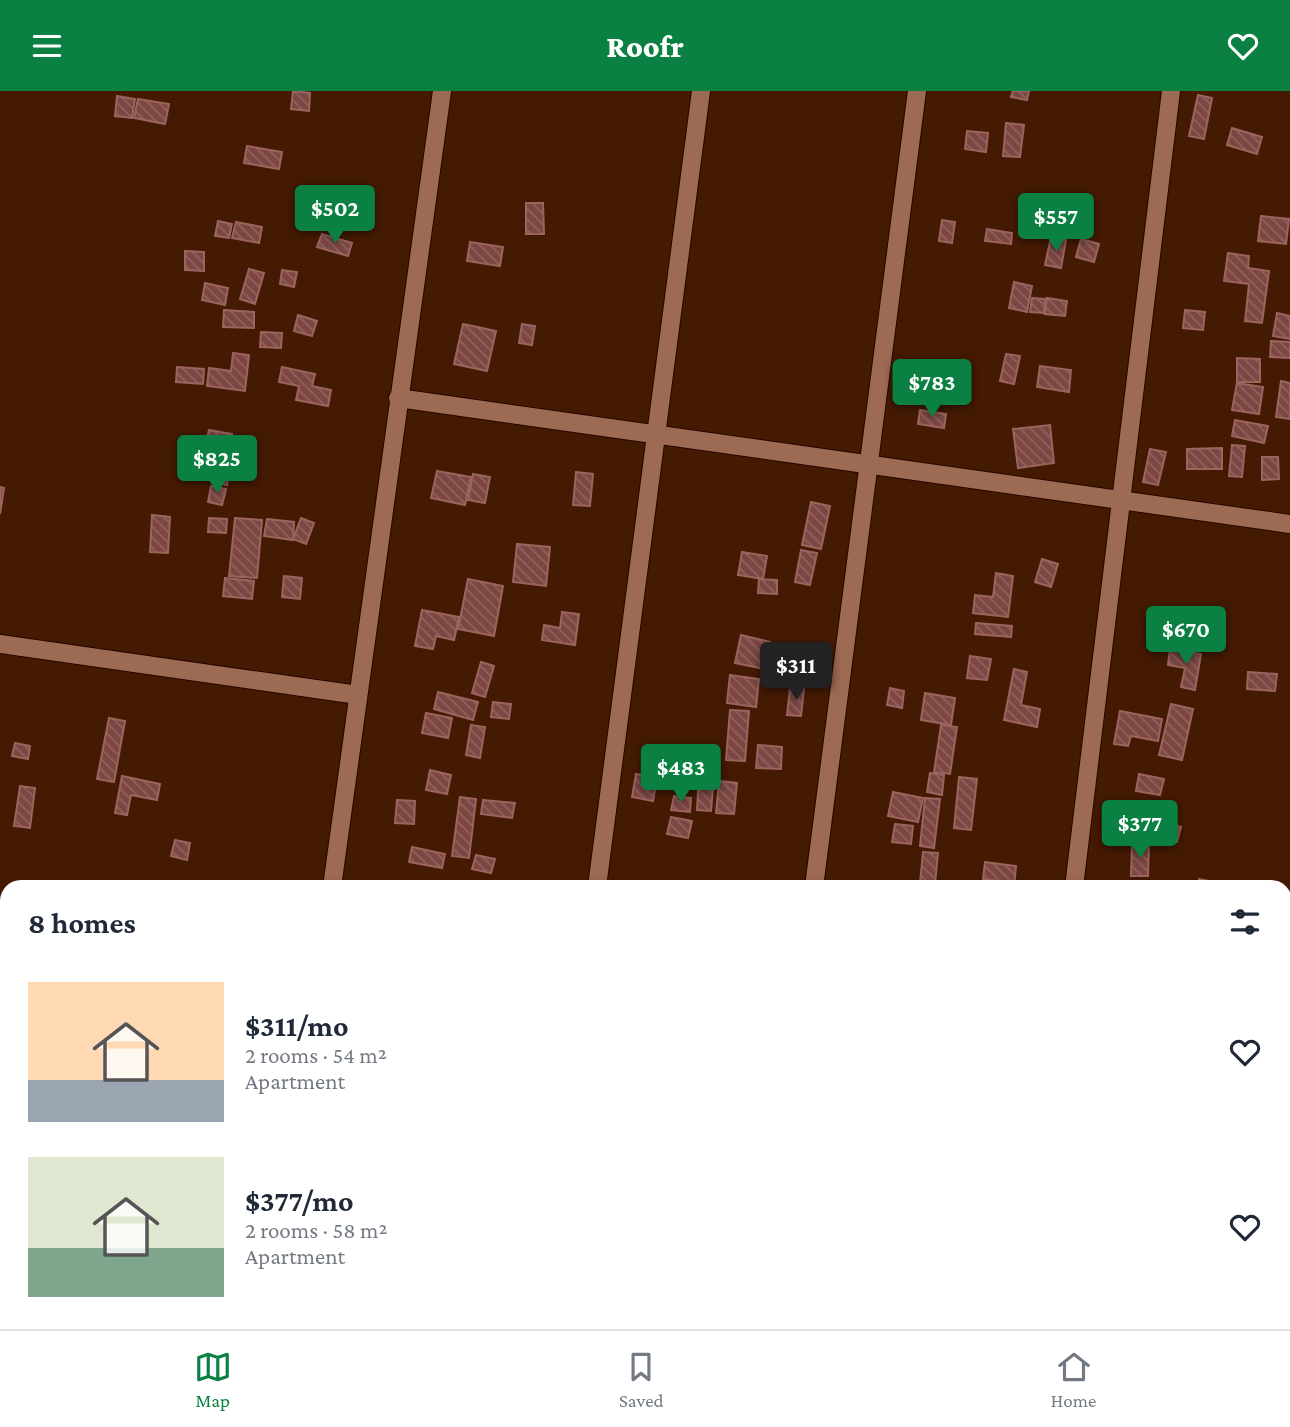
<!DOCTYPE html>
<html lang="en">
<head>
<meta charset="utf-8">
<style>
	:root { --surface:#fff; --page:#f6f6f7; --text:#1f2937; --muted:#747a83; --line:#e0e1e3; --accent:#0b8043 }
	body { margin:0; font-family:"Crimson Pro",serif; background:var(--page); color:var(--text); height:100vh; display:flex; flex-direction:column; font-size:26px; white-space:nowrap }
	* { box-sizing:border-box; margin:0 }
	p { font-size:23px; color:var(--muted) }
	.icon { flex:none; width:38px; height:38px; fill:none; stroke:currentColor; stroke-width:2; stroke-linecap:round; stroke-linejoin:round }
	.map { position:relative; flex:1; overflow:hidden }
	.details { position:absolute; left:0px; top:789px; width:1292px; height:450px; display:flex; flex-direction:column; background:var(--surface); border-radius:21px 21px 0 0; box-shadow:0 4px 10px #0003 }
	.details>* { flex:none }
	.price { position:absolute; translate:-50% -60px; padding:0 16px; border-radius:7px; background:var(--accent); color:#fff; font-size:23px; line-height:46px; filter:drop-shadow(0 2px 4px #0008) }
	.price::after { content:''; position:absolute; left:50%; top:42px; width:21px; height:16px; margin-left:-10px; background:inherit; clip-path:polygon(0 0,100% 0,50% 100%) }
	.price.current { background:#222; color:#fff }
	ul { padding:0; list-style:none }
	li { display:flex; align-items:center; gap:21px; height:175px; padding:0 28px }
	li span { display:grid; place-items:center; flex:none; width:196px; height:140px; border-radius:0px; color:#555 }
	li>.icon { margin-inline-start:auto }
	span .icon { width:84px; height:84px; fill:#fffc; stroke-width:1 }
	li b { font-size:30px }
	h2 { display:flex; justify-content:space-between; align-items:center; height:84px; padding:0 28px; font-size:30px }
	header { display:flex; justify-content:space-between; align-items:center; height:91px; padding:0 28px; background:var(--accent); color:#fff; font-size:32px; font-weight:800 }
	.tabs { display:flex; justify-content:space-around; align-items:center; height:98px; border-top:2px solid var(--line); background:var(--surface); font-size:19px; color:var(--muted) }
	.tabs a { display:grid; justify-items:center; gap:4px }
	.tabs .current { color:var(--accent) }
	.map>svg:first-child { display:block }
	.building { fill:url(#building-back-hatch); stroke:#9c645f; stroke-width:2 }
	.lines { fill:none; stroke-linecap:round; stroke-linejoin:round }
	.street-casing { stroke:#250600; stroke-width:20 }
	.street { stroke:#9d6a53; stroke-width:18 }
</style>
</head>
<body>
<header><svg class="icon" aria-label="menu" viewBox="0 0 24 24"><path d="M4 6h16M4 12h16M4 18h16"/></svg>Roofr<svg class="icon" aria-label="heart" viewBox="0 0 24 24"><path d="M12 20l-8-8c-3-5 5-10 8-4 3-6 11-1 8 4z"/></svg></header>
<div class="map">
<svg width="1290" height="1238" viewBox="0 0 1290 1238">
	<defs>
		<pattern id="building-back-hatch" width="6" height="6" patternUnits="userSpaceOnUse" patternTransform="scale(1.75)"><rect width="6" height="6" fill="#7c4743"/><path d="M-1 5l2 2M0 0l6 6M5-1l2 2" fill="none" stroke="#90615d"/></pattern>
	</defs>
	<rect width="100%" height="100%" fill="#451a03"/>
	<g class="building">
		<polygon points="293,0 310,2 309,20 291,18"/>
		<polygon points="1013,0 1029,0 1027,9 1011,6"/>
		<polygon points="1198,4 1212,7 1204,48 1189,45"/>
		<polygon points="117,5 135,8 132,27 115,25"/>
		<polygon points="138,8 169,13 165,33 134,27"/>
		<polygon points="1006,32 1024,34 1020,66 1003,65"/>
		<polygon points="1232,37 1262,46 1257,63 1227,54"/>
		<polygon points="967,40 988,42 986,61 965,58"/>
		<polygon points="247,55 282,61 279,78 244,72"/>
		<polygon points="526,112 543,112 544,143 526,143"/>
		<polygon points="1261,125 1289,128 1286,153 1258,150"/>
		<polygon points="942,129 955,131 952,152 939,150"/>
		<polygon points="218,130 232,133 229,147 215,145"/>
		<polygon points="236,131 262,136 259,152 232,147"/>
		<polygon points="987,138 1012,142 1011,153 985,150"/>
		<polygon points="322,143 352,152 348,165 317,156"/>
		<polygon points="1051,146 1066,149 1061,177 1045,174"/>
		<polygon points="1081,148 1099,153 1094,171 1076,166"/>
		<polygon points="470,151 503,156 500,175 467,170"/>
		<polygon points="185,160 204,161 204,180 185,179"/>
		<polygon points="1228,162 1249,165 1248,177 1269,180 1262,232 1245,230 1249,193 1224,190"/>
		<polygon points="249,178 264,182 255,213 240,208"/>
		<polygon points="282,179 297,181 294,196 280,193"/>
		<polygon points="1014,191 1032,195 1027,221 1009,217"/>
		<polygon points="205,192 228,197 225,214 202,209"/>
		<polygon points="1032,207 1045,208 1044,222 1030,221"/>
		<polygon points="1047,207 1067,210 1065,225 1045,223"/>
		<polygon points="224,219 254,221 254,237 223,236"/>
		<polygon points="1185,219 1205,221 1203,239 1183,237"/>
		<polygon points="1277,222 1290,225 1290,248 1273,245"/>
		<polygon points="298,224 317,230 312,245 294,240"/>
		<polygon points="463,233 496,240 487,280 454,273"/>
		<polygon points="522,233 535,235 532,254 519,252"/>
		<polygon points="261,241 282,242 281,257 260,256"/>
		<polygon points="1271,250 1290,251 1290,267 1270,266"/>
		<polygon points="233,262 249,264 245,300 207,295 209,277 231,280"/>
		<polygon points="1006,263 1020,265 1014,293 1000,290"/>
		<polygon points="1237,267 1260,268 1260,291 1237,291"/>
		<polygon points="1040,275 1071,279 1069,301 1037,296"/>
		<polygon points="177,276 204,278 203,293 176,291"/>
		<polygon points="282,276 315,283 312,295 331,299 328,315 296,309 299,295 279,291"/>
		<polygon points="1281,290 1290,292 1290,328 1276,326"/>
		<polygon points="1237,292 1263,296 1259,323 1232,319"/>
		<polygon points="920,319 946,323 944,337 918,333"/>
		<polygon points="1235,329 1268,335 1264,352 1232,345"/>
		<polygon points="1050,334 1054,372 1018,377 1013,338"/>
		<polygon points="209,339 232,343 229,356 206,352"/>
		<polygon points="1232,354 1245,355 1242,386 1229,385"/>
		<polygon points="1222,357 1222,378 1187,378 1187,358"/>
		<polygon points="1150,358 1166,361 1158,394 1143,391"/>
		<polygon points="1262,366 1278,366 1279,388 1262,389"/>
		<polygon points="215,375 229,378 227,394 212,391"/>
		<polygon points="437,380 471,386 465,414 431,407"/>
		<polygon points="576,381 593,383 590,415 573,414"/>
		<polygon points="473,383 490,386 485,412 468,409"/>
		<polygon points="211,395 226,398 222,414 208,411"/>
		<polygon points="0,396 4,397 0,423"/>
		<polygon points="811,411 830,415 821,458 802,454"/>
		<polygon points="152,424 170,426 168,462 150,461"/>
		<polygon points="209,427 227,428 226,442 208,441"/>
		<polygon points="235,427 262,429 257,487 229,485"/>
		<polygon points="301,427 314,432 306,453 293,448"/>
		<polygon points="267,428 294,431 293,449 264,445"/>
		<polygon points="517,453 550,456 546,495 513,491"/>
		<polygon points="801,459 817,462 810,494 795,491"/>
		<polygon points="742,461 767,465 763,488 738,484"/>
		<polygon points="1042,468 1058,473 1051,496 1035,491"/>
		<polygon points="996,482 1013,485 1008,526 973,522 975,504 993,506"/>
		<polygon points="284,485 302,487 300,508 282,506"/>
		<polygon points="225,487 254,490 252,508 223,505"/>
		<polygon points="468,488 503,495 494,545 458,538"/>
		<polygon points="759,488 777,489 777,503 758,502"/>
		<polygon points="422,519 459,526 454,549 436,545 433,558 415,555"/>
		<polygon points="562,521 579,523 575,554 542,549 544,534 560,537"/>
		<polygon points="976,532 1012,535 1011,546 975,543"/>
		<polygon points="741,544 770,551 764,578 735,572"/>
		<polygon points="1170,558 1201,563 1195,599 1181,596 1185,577 1168,574"/>
		<polygon points="773,565 808,572 805,588 769,580"/>
		<polygon points="970,565 991,568 987,589 967,587"/>
		<polygon points="481,571 494,575 485,606 472,602"/>
		<polygon points="1014,578 1027,581 1021,614 1040,618 1037,636 1004,629"/>
		<polygon points="1248,581 1277,583 1275,600 1247,598"/>
		<polygon points="730,584 759,588 756,616 727,612"/>
		<polygon points="790,597 804,598 801,625 787,624"/>
		<polygon points="890,597 904,600 902,617 887,614"/>
		<polygon points="438,601 478,611 473,629 434,618"/>
		<polygon points="925,602 955,607 951,634 921,629"/>
		<polygon points="493,611 511,613 509,628 491,626"/>
		<polygon points="1171,613 1193,618 1182,669 1159,664"/>
		<polygon points="730,619 749,620 745,670 726,669"/>
		<polygon points="1120,620 1162,628 1158,650 1131,645 1128,655 1114,653"/>
		<polygon points="426,622 452,627 448,647 422,642"/>
		<polygon points="109,627 125,630 114,691 97,688"/>
		<polygon points="471,634 485,636 480,667 466,664"/>
		<polygon points="941,634 957,636 950,683 934,681"/>
		<polygon points="15,652 30,655 28,668 12,665"/>
		<polygon points="758,654 782,656 781,678 756,677"/>
		<polygon points="430,679 451,684 447,703 426,699"/>
		<polygon points="930,682 944,684 942,704 927,701"/>
		<polygon points="636,683 657,687 653,710 632,706"/>
		<polygon points="1139,683 1164,688 1160,704 1136,700"/>
		<polygon points="699,684 714,685 711,720 697,719"/>
		<polygon points="122,685 160,693 157,709 131,704 127,724 115,722"/>
		<polygon points="959,686 977,688 971,739 954,737"/>
		<polygon points="719,690 737,692 734,723 716,722"/>
		<polygon points="20,695 35,697 30,737 14,735"/>
		<polygon points="893,701 923,707 918,731 888,725"/>
		<polygon points="674,705 691,707 690,721 671,719"/>
		<polygon points="460,706 476,708 469,767 452,765"/>
		<polygon points="925,707 940,708 934,757 920,755"/>
		<polygon points="397,709 415,710 414,733 395,732"/>
		<polygon points="483,709 515,712 512,727 481,723"/>
		<polygon points="671,726 692,730 688,747 667,743"/>
		<polygon points="1159,730 1181,736 1177,751 1155,745"/>
		<polygon points="895,733 913,735 911,753 892,751"/>
		<polygon points="175,749 190,752 187,769 171,765"/>
		<polygon points="1132,753 1149,753 1148,785 1131,785"/>
		<polygon points="412,756 445,763 442,777 409,771"/>
		<polygon points="923,761 938,762 935,793 920,792"/>
		<polygon points="476,764 495,768 491,782 472,778"/>
		<polygon points="985,771 1016,775 1014,796 998,796 998,790 983,788"/>
		<polygon points="1199,788 1219,792 1218,796 1198,796"/>
		<polygon points="1177,790 1193,791 1193,796 1176,796"/>
		<polygon points="474,1232 486,1232 484,1237 473,1235"/>
		<polygon points="1064,1232 1097,1236 1097,1238 1063,1238"/>
	</g>
	<g class="lines">
		<g class="street-casing">
			<g id="street">
				<polyline points="398,307 1290,433"/>
				<polyline points="0,553 358,604"/>
				<polyline points="332,796 442,0"/>
				<polyline points="597,796 701,0"/>
				<polyline points="814,796 917,0"/>
				<polyline points="1074,796 1171,0"/>
				<polyline points="1284,924 1290,883"/>
				<polyline points="929,1232 933,1238"/>
				<polyline points="272,1238 273,1232"/>
				<polyline points="541,1238 542,1232"/>
				<polyline points="1021,1238 1022,1232"/>
				<polyline points="1243,1238 1244,1232"/>
			</g>
		</g>
		<use href="#street" class="street"/>
	</g>
</svg>
<b class="price" style="left:335px;top:154px">$502</b>
<b class="price" style="left:1056px;top:162px">$557</b>
<b class="price" style="left:932px;top:328px">$783</b>
<b class="price" style="left:217px;top:404px">$825</b>
<b class="price" style="left:1186px;top:575px">$670</b>
<b class="price current" style="left:796px;top:611px">$311</b>
<b class="price" style="left:681px;top:713px">$483</b>
<b class="price" style="left:1140px;top:769px">$377</b>
<section class="details">
<h2>8 homes<svg class="icon" aria-label="filters" viewBox="0 0 24 24"><path d="M4 7h16M4 17h16"/><circle cx="9" cy="7" r="2"/><circle cx="15" cy="17" r="2"/></svg></h2>
<ul>
<li><span style="background:linear-gradient(#ffd9b3 70%,#9aa5b1 0)"><svg class="icon" aria-label="home" viewBox="0 0 24 24"><path d="M3 11l9-7 9 7M6 9v11h12V9"/></svg></span><div><b>$311/mo</b><p>2 rooms · 54 m²</p><p>Apartment</p></div><svg class="icon" aria-label="heart" viewBox="0 0 24 24"><path d="M12 20l-8-8c-3-5 5-10 8-4 3-6 11-1 8 4z"/></svg></li>
<li><span style="background:linear-gradient(#dfe7d0 65%,#7fa58c 0)"><svg class="icon" aria-label="home" viewBox="0 0 24 24"><path d="M3 11l9-7 9 7M6 9v11h12V9"/></svg></span><div><b>$377/mo</b><p>2 rooms · 58 m²</p><p>Apartment</p></div><svg class="icon" aria-label="heart" viewBox="0 0 24 24"><path d="M12 20l-8-8c-3-5 5-10 8-4 3-6 11-1 8 4z"/></svg></li>
</ul>
</section>
</div>
<nav class="tabs">
<a class="current"><svg class="icon" aria-label="map" viewBox="0 0 24 24"><path d="M3 6l6-2 6 2 6-2v14l-6 2-6-2-6 2zM9 4v14M15 6v14"/></svg>Map</a>
<a><svg class="icon" aria-label="saved" viewBox="0 0 24 24"><path d="M7 4h10v16l-5-4-5 4z"/></svg>Saved</a>
<a><svg class="icon" aria-label="home" viewBox="0 0 24 24"><path d="M3 11l9-7 9 7M6 9v11h12V9"/></svg>Home</a>
</nav>
</body>
</html>
